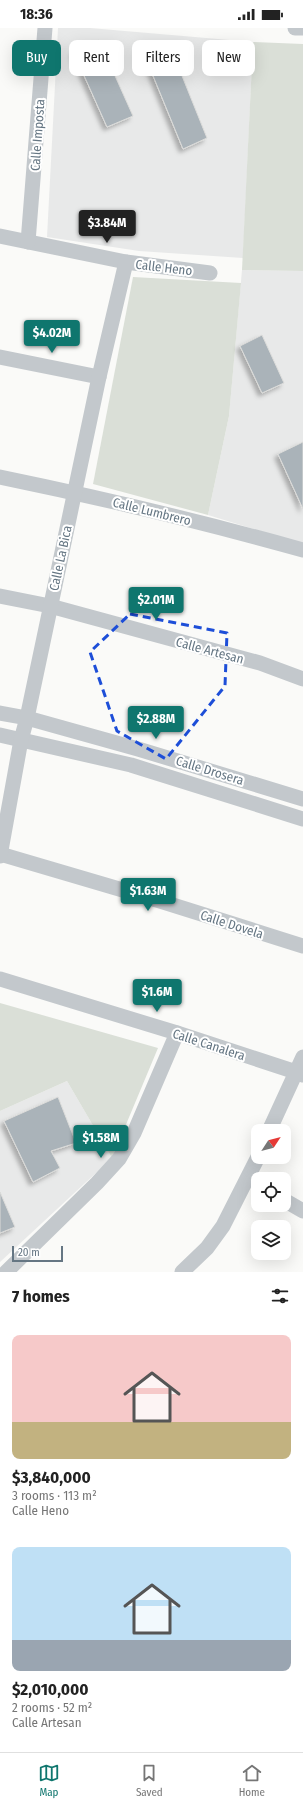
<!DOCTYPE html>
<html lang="en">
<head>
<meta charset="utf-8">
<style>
	:root { --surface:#fff; --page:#f6f6f6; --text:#222; --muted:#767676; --line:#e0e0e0; --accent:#0f766e }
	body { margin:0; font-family:"Fira Sans Condensed",sans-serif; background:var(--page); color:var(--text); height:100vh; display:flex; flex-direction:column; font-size:15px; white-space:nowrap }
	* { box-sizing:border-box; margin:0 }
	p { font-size:13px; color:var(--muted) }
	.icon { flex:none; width:22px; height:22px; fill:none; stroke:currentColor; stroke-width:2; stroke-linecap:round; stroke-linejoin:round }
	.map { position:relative; height:1244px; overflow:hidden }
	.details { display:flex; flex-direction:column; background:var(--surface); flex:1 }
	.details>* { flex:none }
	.hud { position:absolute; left:12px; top:12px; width:279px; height:36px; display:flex; gap:8px }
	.needle { width:26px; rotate:54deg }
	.buttons { position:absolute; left:251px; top:1096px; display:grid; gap:8px }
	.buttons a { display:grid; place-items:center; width:40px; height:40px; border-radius:8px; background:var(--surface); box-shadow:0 4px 16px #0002; font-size:20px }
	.scale { position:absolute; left:12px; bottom:10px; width:51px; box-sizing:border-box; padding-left:4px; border:2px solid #657683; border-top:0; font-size:11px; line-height:14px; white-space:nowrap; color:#657683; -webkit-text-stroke:3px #fff; paint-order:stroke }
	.price { position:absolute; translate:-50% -34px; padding:0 9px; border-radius:4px; background:var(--accent); color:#fff; font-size:13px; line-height:26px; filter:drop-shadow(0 1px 2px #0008) }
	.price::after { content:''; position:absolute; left:50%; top:24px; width:12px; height:9px; margin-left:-6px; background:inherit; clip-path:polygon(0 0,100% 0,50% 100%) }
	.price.selected { background:#222; color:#fff }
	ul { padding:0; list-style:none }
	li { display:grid; align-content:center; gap:8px; height:212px; padding:0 12px }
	li span { display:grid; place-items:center; height:124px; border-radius:8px; color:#555 }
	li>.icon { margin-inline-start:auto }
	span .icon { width:72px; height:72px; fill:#fffc; stroke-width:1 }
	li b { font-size:17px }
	h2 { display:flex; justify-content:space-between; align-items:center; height:48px; padding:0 12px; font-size:17px }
	.pill { padding:0 14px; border-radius:8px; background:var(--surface); box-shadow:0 4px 16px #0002; font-size:14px; line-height:36px }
	.pill.selected { background:var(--accent); color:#fff }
	.status { display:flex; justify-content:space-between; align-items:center; height:28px; padding:0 20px; background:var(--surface); direction:ltr }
	.status svg { height:11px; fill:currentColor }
	.menu { display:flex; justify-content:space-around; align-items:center; height:56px; border-top:1px solid var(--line); background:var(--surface); font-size:11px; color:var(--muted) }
	.menu a { display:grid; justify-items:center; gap:2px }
	.menu .selected { color:var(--accent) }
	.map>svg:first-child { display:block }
	.built { fill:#e8e9e9 }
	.green { fill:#dadfd7 }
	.building { fill:#aab3b9; stroke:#dcdcda; filter:url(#shadow) }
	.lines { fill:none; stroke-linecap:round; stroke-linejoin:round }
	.street { stroke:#c3c8cc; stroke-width:15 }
	.marked { fill:none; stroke:#1d4ed8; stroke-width:3; stroke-dasharray:8 5; stroke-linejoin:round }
	.labels { text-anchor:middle; stroke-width:4; stroke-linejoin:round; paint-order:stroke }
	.street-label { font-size:13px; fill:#657683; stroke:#fff }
</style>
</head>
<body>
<div class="status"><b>18:36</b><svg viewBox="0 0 49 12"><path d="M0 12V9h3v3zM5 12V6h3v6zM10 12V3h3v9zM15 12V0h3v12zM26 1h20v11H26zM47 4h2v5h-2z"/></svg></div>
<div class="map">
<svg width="303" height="1244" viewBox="0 0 303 1244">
	<defs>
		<filter id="shadow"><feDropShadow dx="-3.5" dy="3.5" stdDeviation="2" flood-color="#0004"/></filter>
	</defs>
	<rect width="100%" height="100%" fill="#fafaf8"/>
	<g class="built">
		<polygon points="58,0 90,0 253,14 243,230 139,223 47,209"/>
		<polygon points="242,242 303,243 303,516 208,487 229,388"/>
		<polygon points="67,1053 112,1130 0,1234 0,1083"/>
	</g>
	<g class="green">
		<polygon points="253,14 303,16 303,243 242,242"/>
		<polygon points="133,249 241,255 229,388 208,487 93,456"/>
		<polygon points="0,975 158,1020 112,1130 67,1053 0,1083"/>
	</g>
	<g class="building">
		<polygon points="99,12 133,88 107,99 74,25"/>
		<polygon points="172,23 207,110 183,121 147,33"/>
		<polygon points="262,307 284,355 262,365 240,318"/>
		<polygon points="303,414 303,481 278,426"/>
		<polygon points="58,1069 76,1115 51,1123 60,1140 33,1154 4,1093"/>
		<polygon points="0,1164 15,1199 0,1205"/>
	</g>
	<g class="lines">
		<g class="street">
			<polyline points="295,0 303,0"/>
			<polyline points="0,208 126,234 210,245"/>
			<polyline points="28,214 45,0"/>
			<polyline points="0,329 99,349"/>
			<path d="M0 449C102 470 203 494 303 522"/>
			<polyline points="0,568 50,578 260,635 303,651"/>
			<polyline points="0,685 27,690 138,721 303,771"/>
			<polyline points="0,707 131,737 303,791"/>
			<polyline points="0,826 160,873 303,918"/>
			<polyline points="0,828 21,712 27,690 99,349 126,234"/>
			<polyline points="0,951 177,1005 296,1044 303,1047"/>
			<polyline points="269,1103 303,1029"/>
			<polyline points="284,1172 303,1183"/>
			<polyline points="6,1244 97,1155 119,1131 134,1105 177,1005"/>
			<polyline points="182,1244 207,1220 223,1198 258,1129"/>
		</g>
	</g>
	<path class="marked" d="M130 586 227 605 225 658 166 731 117 703 90 624Z"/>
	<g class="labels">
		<g class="street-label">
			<text transform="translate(37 107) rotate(-86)" y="5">Calle Imposta</text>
			<text transform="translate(164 239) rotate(7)" y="5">Calle Heno</text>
			<text transform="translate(152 483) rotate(14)" y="5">Calle Lumbrero</text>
			<text transform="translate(60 530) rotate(-78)" y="5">Calle La Bica</text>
			<text transform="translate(210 622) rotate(15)" y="5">Calle Artesan</text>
			<text transform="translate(210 742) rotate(17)" y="5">Calle Drosera</text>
			<text transform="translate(232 896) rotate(18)" y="5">Calle Dovela</text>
			<text transform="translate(209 1016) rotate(18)" y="5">Calle Canalera</text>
		</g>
	</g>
</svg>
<div class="buttons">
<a><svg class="needle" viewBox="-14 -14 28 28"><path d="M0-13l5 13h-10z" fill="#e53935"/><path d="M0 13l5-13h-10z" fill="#767676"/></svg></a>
<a><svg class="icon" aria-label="locate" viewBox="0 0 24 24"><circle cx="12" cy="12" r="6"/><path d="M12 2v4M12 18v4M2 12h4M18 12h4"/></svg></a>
<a><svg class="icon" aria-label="layers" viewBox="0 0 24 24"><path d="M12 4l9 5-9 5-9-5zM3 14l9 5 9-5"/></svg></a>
</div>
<div class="scale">20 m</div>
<b class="price selected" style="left:107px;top:216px">$3.84M</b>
<b class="price" style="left:52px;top:326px">$4.02M</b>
<b class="price" style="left:156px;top:593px">$2.01M</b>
<b class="price" style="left:156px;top:712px">$2.88M</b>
<b class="price" style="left:148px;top:884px">$1.63M</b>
<b class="price" style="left:157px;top:985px">$1.6M</b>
<b class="price" style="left:101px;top:1131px">$1.58M</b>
<div class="hud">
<a class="pill selected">Buy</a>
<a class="pill">Rent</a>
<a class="pill">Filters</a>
<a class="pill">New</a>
</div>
</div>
<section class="details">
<h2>7 homes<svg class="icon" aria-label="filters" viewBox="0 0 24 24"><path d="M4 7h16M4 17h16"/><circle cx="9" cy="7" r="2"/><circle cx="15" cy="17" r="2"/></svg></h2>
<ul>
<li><span style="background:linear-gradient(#f6c9c9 70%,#c2b280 0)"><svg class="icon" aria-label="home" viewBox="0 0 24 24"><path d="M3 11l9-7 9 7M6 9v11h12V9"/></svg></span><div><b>$3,840,000</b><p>3 rooms · 113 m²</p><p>Calle Heno</p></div></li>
<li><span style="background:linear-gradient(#bfe0f5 75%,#9aa5b1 0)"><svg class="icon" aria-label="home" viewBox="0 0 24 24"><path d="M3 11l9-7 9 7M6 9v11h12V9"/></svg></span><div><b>$2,010,000</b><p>2 rooms · 52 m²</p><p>Calle Artesan</p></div></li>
</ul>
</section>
<nav class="menu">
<a class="selected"><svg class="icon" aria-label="map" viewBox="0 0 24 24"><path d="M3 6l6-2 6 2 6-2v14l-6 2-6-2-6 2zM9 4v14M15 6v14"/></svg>Map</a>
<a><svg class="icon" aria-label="saved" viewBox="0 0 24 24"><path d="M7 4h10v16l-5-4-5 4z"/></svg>Saved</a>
<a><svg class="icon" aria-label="home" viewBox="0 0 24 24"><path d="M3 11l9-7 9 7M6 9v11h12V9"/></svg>Home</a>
</nav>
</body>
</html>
